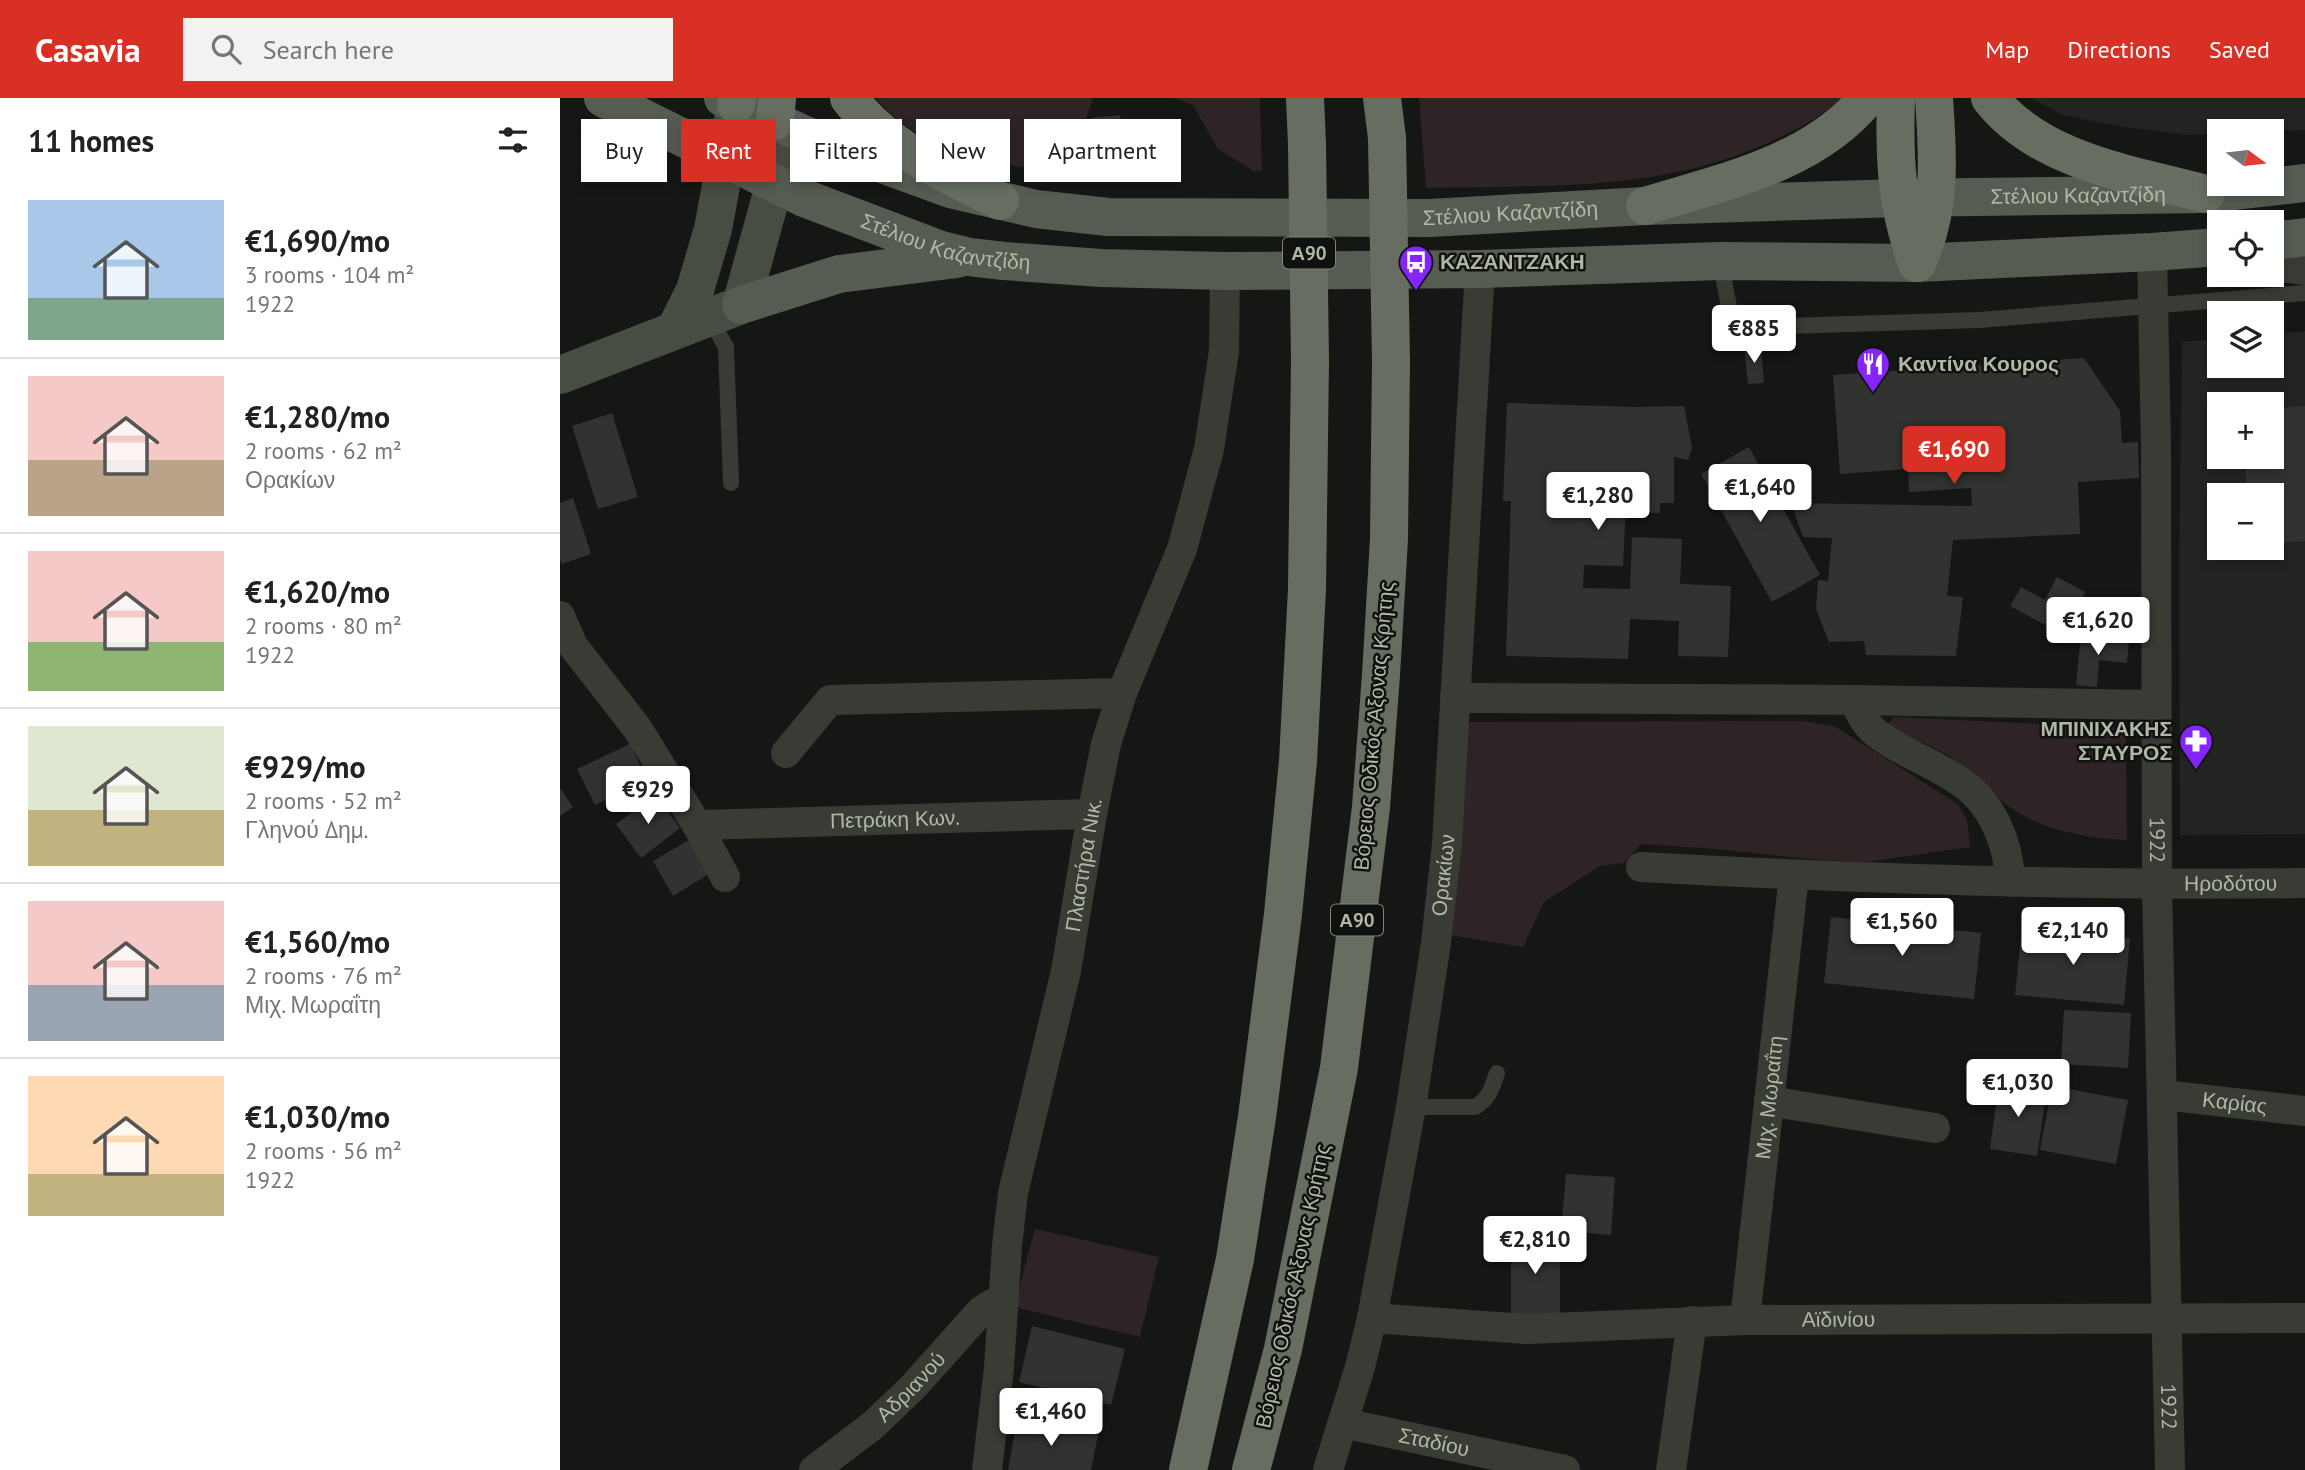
<!DOCTYPE html>
<html lang="en">
<head>
<meta charset="utf-8">
<style>
	:root { --surface:#fff; --page:#f2f2f2; --text:#222; --muted:#767676; --line:#e0e0e0; --accent:#d93025 }
	body { margin:0; font-family:"PT Sans",sans-serif; background:var(--page); color:var(--text); height:100vh; display:flex; flex-direction:column; font-size:26px; white-space:nowrap }
	* { box-sizing:border-box; margin:0 }
	p { font-size:23px; color:var(--muted) }
	.icon { flex:none; width:38px; height:38px; fill:none; stroke:currentColor; stroke-width:2; stroke-linecap:round; stroke-linejoin:round }
	.map { position:relative; flex:1; overflow:hidden }
	.side { display:flex; flex-direction:column; background:var(--surface); width:560px }
	.side>* { flex:none }
	.top-card { position:absolute; left:21px; top:21px; width:665px; height:63px; display:flex; gap:14px }
	.needle { width:46px; rotate:105deg }
	.controls { position:absolute; left:1647px; top:21px; display:grid; gap:14px }
	.controls a { display:grid; place-items:center; width:77px; height:77px; border-radius:0px; background:var(--surface); box-shadow:0 4px 10px #0003; font-size:35px }
	.price { position:absolute; translate:-50% -60px; padding:0 16px; border-radius:7px; background:#fff; color:#222; font-size:23px; line-height:46px; filter:drop-shadow(0 2px 4px #0008) }
	.price::after { content:''; position:absolute; left:50%; top:42px; width:21px; height:16px; margin-left:-10px; background:inherit; clip-path:polygon(0 0,100% 0,50% 100%) }
	.price.current { background:var(--accent); color:#fff }
	ul { padding:0; list-style:none }
	li { display:flex; align-items:center; gap:21px; height:175px; padding:0 28px }
	li+li { border-top:2px solid var(--line) }
	li span { display:grid; place-items:center; flex:none; width:196px; height:140px; border-radius:0px; color:#555 }
	li>.icon { margin-inline-start:auto }
	span .icon { width:84px; height:84px; fill:#fffc; stroke-width:1 }
	li b { font-size:30px }
	h2 { display:flex; justify-content:space-between; align-items:center; height:84px; padding:0 28px; font-size:30px }
	.chip { padding:0 24px; border-radius:0px; background:var(--surface); box-shadow:0 4px 10px #0003; font-size:24px; line-height:63px }
	.chip.current { background:var(--accent); color:#fff }
	header { display:flex; align-items:center; gap:42px; box-sizing:border-box; height:98px; padding:0 35px; background:var(--accent); color:#fff }
	header strong { font-size:33px }
	nav { display:flex; gap:38px; margin-inline-start:auto; font-size:24px }
	.search { width:490px; height:63px; background:var(--page); display:flex; align-items:center; gap:18px; box-sizing:border-box; padding:0 24px; border-radius:0px; color:var(--muted); font-size:26px }
	main { display:flex; flex:1; min-height:0 }
	.map>svg:first-child { display:block }
	.built { fill:#212421; fill-rule:evenodd }
	.green { fill:#2f2425 }
	.building { fill:#303330 }
	.lines { fill:none; stroke-linecap:round; stroke-linejoin:round }
	.lane { stroke:#383c35; stroke-width:16 }
	.street { stroke:#383c35; stroke-width:30 }
	.secondary { stroke:#484d43; stroke-width:38 }
	.primary { stroke:#565c51; stroke-width:38 }
	.highway { stroke:#676e61; stroke-width:38 }
	.highway-bridge { stroke:#676e61; stroke-width:38 }
	.labels { text-anchor:middle; stroke-width:5; stroke-linejoin:round; paint-order:stroke }
	.shield { fill:#101210; stroke:#808678; stroke-width:2 }
	.shield-label { font-size:19px; font-weight:bold; fill:#b0b8a5 }
	.street-label { font-size:21px; fill:#b0b8a5; stroke:#101210 }
	.poi-label { font-size:21px; font-weight:bold; fill:#b0b8a5; stroke:#101210; text-anchor:start }
</style>
</head>
<body>
<header>
<strong>Casavia</strong>
<div class="search"><svg class="icon" aria-label="search" viewBox="0 0 24 24"><circle cx="10" cy="10" r="6"/><path d="M15 15l6 6"/></svg>Search here</div>
<nav><a>Map</a><a>Directions</a><a>Saved</a></nav>
</header>
<main>
<section class="side">
<h2>11 homes<svg class="icon" aria-label="filters" viewBox="0 0 24 24"><path d="M4 7h16M4 17h16"/><circle cx="9" cy="7" r="2"/><circle cx="15" cy="17" r="2"/></svg></h2>
<ul>
<li><span style="background:linear-gradient(#a9c7e8 70%,#7fa58c 0)"><svg class="icon" aria-label="home" viewBox="0 0 24 24"><path d="M3 11l9-7 9 7M6 9v11h12V9"/></svg></span><div><b>€1,690/mo</b><p>3 rooms · 104 m²</p><p>1922</p></div></li>
<li><span style="background:linear-gradient(#f6c9c9 60%,#b9a48a 0)"><svg class="icon" aria-label="home" viewBox="0 0 24 24"><path d="M3 11l9-7 9 7M6 9v11h12V9"/></svg></span><div><b>€1,280/mo</b><p>2 rooms · 62 m²</p><p>Ορακίων</p></div></li>
<li><span style="background:linear-gradient(#f6c9c9 65%,#8fb573 0)"><svg class="icon" aria-label="home" viewBox="0 0 24 24"><path d="M3 11l9-7 9 7M6 9v11h12V9"/></svg></span><div><b>€1,620/mo</b><p>2 rooms · 80 m²</p><p>1922</p></div></li>
<li><span style="background:linear-gradient(#dfe7d0 60%,#c2b280 0)"><svg class="icon" aria-label="home" viewBox="0 0 24 24"><path d="M3 11l9-7 9 7M6 9v11h12V9"/></svg></span><div><b>€929/mo</b><p>2 rooms · 52 m²</p><p>Γληνού Δημ.</p></div></li>
<li><span style="background:linear-gradient(#f6c9c9 60%,#9aa5b1 0)"><svg class="icon" aria-label="home" viewBox="0 0 24 24"><path d="M3 11l9-7 9 7M6 9v11h12V9"/></svg></span><div><b>€1,560/mo</b><p>2 rooms · 76 m²</p><p>Μιχ. Μωραΐτη</p></div></li>
<li><span style="background:linear-gradient(#ffd9b3 70%,#c2b280 0)"><svg class="icon" aria-label="home" viewBox="0 0 24 24"><path d="M3 11l9-7 9 7M6 9v11h12V9"/></svg></span><div><b>€1,030/mo</b><p>2 rooms · 56 m²</p><p>1922</p></div></li>
</ul>
</section>
<div class="map">
<svg width="1745" height="1372" viewBox="0 0 1745 1372">
	<rect width="100%" height="100%" fill="#151715"/>
	<g class="built">
		<polygon points="1471,0 1745,0 1745,32 1659,33 1659,36 1628,37 1557,28 1503,17"/>
		<path d="M1745 233V736L1620 737 1619 471 1622 244 1659 241V268H1712V236ZM1659 306H1712V359H1659ZM1659 397H1712V450H1659Z"/>
	</g>
	<g class="green">
		<path d="M316 0H533L522 33 513 79C446 65 361 58 316 0Z"/>
		<polygon points="613,0 700,0 702,73 694,73 658,51 633,7"/>
		<path d="M859 0H1281C1263 18 1240 29 1218 40 1104 95 989 87 866 90Z"/>
		<path d="M1334 619 1566 630 1567 742C1524 740 1479 732 1444 705 1427 692 1413 674 1395 662 1374 647 1349 641 1328 626Z"/>
		<polygon points="1243,623 1274,628 1398,706 1407,722 1410,749 1306,764 1248,761 1156,751 1081,746 1064,765 1040,768 984,804 963,849 890,837 908,624"/>
		<polygon points="475,1131 599,1159 580,1239 454,1209"/>
	</g>
	<g class="building">
		<polygon points="560,17 561,24 568,23 570,45 563,45 566,73 537,76 537,83 523,84 521,67 535,66 531,20"/>
		<polygon points="1201,248 1204,285 1188,286 1184,249"/>
		<polygon points="1524,260 1560,313 1562,345 1578,344 1579,380 1518,384 1520,436 1393,442 1387,498 1403,499 1396,558 1306,557 1304,543 1269,544 1256,511 1258,482 1268,483 1272,440 1243,439 1231,405 1412,408 1411,390 1349,394 1348,371 1280,376 1273,277"/>
		<polygon points="947,305 1074,309 1124,308 1132,350 1128,362 1114,359 1114,405 1100,405 1100,415 1072,414 1071,407 1066,406 1063,468 1024,467 1023,490 1070,491 1072,439 1122,441 1120,486 1171,488 1168,559 1118,558 1119,523 1070,521 1068,561 946,558 951,403 943,403"/>
		<polygon points="1745,308 1745,443 1712,445 1712,397 1687,397 1685,359 1712,359 1712,310"/>
		<polygon points="52,315 78,399 38,411 12,328"/>
		<polygon points="1189,349 1260,477 1212,504 1141,376"/>
		<polygon points="13,400 31,456 2,466 0,461 0,405"/>
		<polygon points="1497,479 1525,494 1517,510 1503,503 1489,529 1450,508 1461,489 1485,502"/>
		<polygon points="1521,537 1569,542 1567,565 1539,562 1537,589 1516,587"/>
		<polygon points="70,646 87,682 35,707 17,671"/>
		<polygon points="0,690 13,709 0,718"/>
		<polygon points="96,697 120,730 81,760 56,726"/>
		<polygon points="129,742 149,776 113,798 93,763"/>
		<polygon points="1271,819 1421,835 1414,901 1264,885"/>
		<polygon points="1462,830 1570,840 1564,907 1455,897"/>
		<polygon points="1504,912 1571,915 1568,970 1501,966"/>
		<polygon points="1439,984 1487,991 1477,1058 1430,1051"/>
		<polygon points="1492,988 1568,1002 1556,1066 1480,1052"/>
		<polygon points="1006,1076 1055,1079 1051,1137 1001,1133"/>
		<rect x="951" y="1137" width="49" height="81"/>
		<polygon points="472,1228 565,1251 551,1307 459,1284"/>
		<polygon points="457,1322 538,1337 531,1372 448,1372"/>
	</g>
	<g class="lines">
		<g class="lane">
			<polyline points="1160,163 1171,218 1179,226 1192,229 1419,222 1745,195"/>
			<polyline points="148,217 166,249 171,385"/>
			<path d="M851 1009H915C929 1001 932 990 937 975"/>
		</g>
		<g class="street">
			<path id="s1" d="M1592 154 1596 348 1597 787 1610 1372"/>
			<polyline points="1712,168 1745,172"/>
			<polyline points="0,518 13,548 77,630 137,727 165,779"/>
			<polyline points="895,600 1295,602 1596,607"/>
			<path d="M1295 602C1304 630 1317 637 1341 651 1360 661 1380 670 1398 682 1432 704 1449 745 1450 784"/>
			<polyline points="226,655 270,602 562,595"/>
			<path id="s2" d="M137 727 532 716"/>
			<path id="s3" d="M1081 769C1302 781 1523 788 1745 785"/>
			<path id="s4" d="M1603 997 1745 1013"/>
			<polyline points="1209,1003 1375,1030"/>
			<path id="s5" d="M812 1220 967 1231 1185 1222 1745 1220"/>
			<path id="s6" d="M1185 1222 1234 777"/>
			<path id="s7" d="M783 1325 1005 1372"/>
			<path id="s8" d="M254 1372 312 1328 353 1289 421 1213 432 1206 444 1203"/>
			<path id="s9" d="M427 1372 439 1270 447 1148 453 1095 506 873 532 716 546 646 562 595 622 451 649 351 664 253 665 173"/>
			<path id="s10" d="M768 1372 800 1269 812 1220 851 1009 876 845 887 745 920 171"/>
			<polyline points="1111,1372 1132,1223"/>
		</g>
		<g class="secondary">
			<polyline points="115,232 135,192 153,131 176,6"/>
			<polyline points="0,277 181,207 212,95 215,23"/>
		</g>
		<g class="primary">
			<path id="s11" d="M43 0 244 100 381 152 409 159 444 163 541 170 665 173 920 171 1160 163 1357 165 1592 154 1659 149"/>
			<path id="s12" d="M163 0 259 43 390 91 476 111 548 119 870 120 1085 108 1339 100 1646 96 1745 85"/>
			<polyline points="1712,143 1745,139"/>
			<polyline points="181,207 279,176 397,161"/>
		</g>
		<g class="highway">
			<path d="M289 0C327 51 385 75 440 103"/>
			<polyline points="745,0 747,46"/>
			<polyline points="822,0 827,40"/>
			<path d="M1336 0C1334 60 1336 107 1357 165"/>
			<path d="M1430 0C1480 64 1572 76 1646 96"/>
			<polyline points="176,6 177,0"/>
			<polyline points="215,23 217,0"/>
			<path d="M1085 108C1163 84 1253 66 1307 0"/>
			<path d="M1357 165C1382 112 1378 57 1374 0"/>
			<polyline points="628,1372 675,1161 697,1019 723,816 738,663 747,491 750,264"/>
			<polyline points="691,1372 723,1251 779,970 811,709 821,577 829,441 831,263"/>
		</g>
		<g class="highway-bridge">
			<polyline points="827,40 831,263"/>
			<polyline points="747,46 750,264"/>
		</g>
	</g>
	<defs>
		<g id="bus-pin" transform="scale(1.75)"><path d="M0 17L-7.5 6A9.5 9.5 0 1 1 7.5 6Z" fill="#8425ff" stroke="#101210"/><path d="M-5-6H5V4H4V6H2V4H-2V6H-4V4H-5ZM-3.5-4V0h7V-4ZM-3.5 1.2v1.5H-2V1.2ZM2 1.2v1.5H3.5V1.2Z" fill="#fff"/></g>
		<g id="restaurant-pin" transform="scale(1.75)"><path d="M0 17L-7.5 6A9.5 9.5 0 1 1 7.5 6Z" fill="#8425ff" stroke="#101210"/><path d="M-5-6h1v4h1v-4h1v4h1v-4h1v5L-1.5 .5V6h-2V.5L-5-1ZM5-6V6H3V1.5H1.5Q1.5-4 5-6Z" fill="#fff"/></g>
		<g id="pharmacy-pin" transform="scale(1.75)"><path d="M0 17L-7.5 6A9.5 9.5 0 1 1 7.5 6Z" fill="#8425ff" stroke="#101210"/><path d="M-2-6h4v4h4v4h-4v4h-4v-4h-4v-4h4Z" fill="#fff"/></g>
	</defs>
	<g fill-rule="evenodd">
		<use href="#bus-pin" x="856" y="164"/>
		<use href="#restaurant-pin" x="1313" y="266"/>
		<use href="#pharmacy-pin" x="1636" y="643"/>
	</g>
	<g class="labels">
		<g class="shield">
			<rect x="723" y="139.5" width="52" height="31" rx="5"/>
			<rect x="771" y="806.5" width="52" height="31" rx="5"/>
		</g>
		<g class="shield-label">
			<text x="749" y="162">Α90</text>
			<text x="797" y="829">Α90</text>
		</g>
		<g class="street-label">
			<text dy="7" stroke="none"><textPath href="#s12" startOffset="1376">Στέλιου Καζαντζίδη</textPath></text>
			<text dy="7" stroke="none"><textPath href="#s12" startOffset="808">Στέλιου Καζαντζίδη</textPath></text>
			<text dy="7" stroke="none"><textPath href="#s11" startOffset="374">Στέλιου Καζαντζίδη</textPath></text>
			<text transform="translate(814 628) rotate(-85)" y="7">Βόρειος Οδικός Άξονας Κρήτης</text>
			<text dy="7" stroke="none"><textPath href="#s2" startOffset="198">Πετράκη Κων.</textPath></text>
			<text dy="7" stroke="none"><textPath href="#s1" startOffset="588">1922</textPath></text>
			<text dy="7" stroke="none"><textPath href="#s9" startOffset="614">Πλαστήρα Νικ.</textPath></text>
			<text dy="7" stroke="none"><textPath href="#s10" startOffset="607">Ορακίων</textPath></text>
			<text dy="7" stroke="none"><textPath href="#s3" startOffset="590">Ηροδότου</textPath></text>
			<text dy="7" stroke="none"><textPath href="#s6" startOffset="224">Μιχ. Μωραΐτη</textPath></text>
			<text dy="7" stroke="none"><textPath href="#s4" startOffset="72">Καρίας</textPath></text>
			<text transform="translate(733 1188) rotate(-78)" y="7">Βόρειος Οδικός Άξονας Κρήτης</text>
			<text dy="7" stroke="none"><textPath href="#s5" startOffset="467">Αϊδινίου</textPath></text>
			<text dy="7" stroke="none"><textPath href="#s8" startOffset="128">Αδριανού</textPath></text>
			<text dy="7" stroke="none"><textPath href="#s1" startOffset="1155">1922</textPath></text>
			<text dy="7" stroke="none"><textPath href="#s7" startOffset="93">Σταδίου</textPath></text>
		</g>
		<g class="poi-label">
			<text x="880" y="171">ΚΑΖΑΝΤΖΑΚΗ</text>
			<text x="1338" y="273">Καντίνα Κουρος</text>
			<text x="1612" y="638" text-anchor="end">ΜΠΙΝΙΧΑΚΗΣ<tspan x="1612" dy="24">ΣΤΑΥΡΟΣ</tspan></text>
		</g>
	</g>
</svg>
<div class="controls">
<a><svg class="needle" viewBox="-14 -14 28 28"><path d="M0-13l5 13h-10z" fill="#e53935"/><path d="M0 13l5-13h-10z" fill="#767676"/></svg></a>
<a><svg class="icon" aria-label="locate" viewBox="0 0 24 24"><circle cx="12" cy="12" r="6"/><path d="M12 2v4M12 18v4M2 12h4M18 12h4"/></svg></a>
<a><svg class="icon" aria-label="layers" viewBox="0 0 24 24"><path d="M12 4l9 5-9 5-9-5zM3 14l9 5 9-5"/></svg></a>
<a>+</a>
<a>−</a>
</div>
<b class="price" style="left:1194px;top:267px">€885</b>
<b class="price current" style="left:1394px;top:388px">€1,690</b>
<b class="price" style="left:1200px;top:426px">€1,640</b>
<b class="price" style="left:1038px;top:434px">€1,280</b>
<b class="price" style="left:1538px;top:559px">€1,620</b>
<b class="price" style="left:88px;top:728px">€929</b>
<b class="price" style="left:1342px;top:860px">€1,560</b>
<b class="price" style="left:1513px;top:869px">€2,140</b>
<b class="price" style="left:1458px;top:1021px">€1,030</b>
<b class="price" style="left:975px;top:1178px">€2,810</b>
<b class="price" style="left:491px;top:1350px">€1,460</b>
<div class="top-card">
<a class="chip">Buy</a>
<a class="chip current">Rent</a>
<a class="chip">Filters</a>
<a class="chip">New</a>
<a class="chip">Apartment</a>
</div>
</div>
</main>
</body>
</html>
